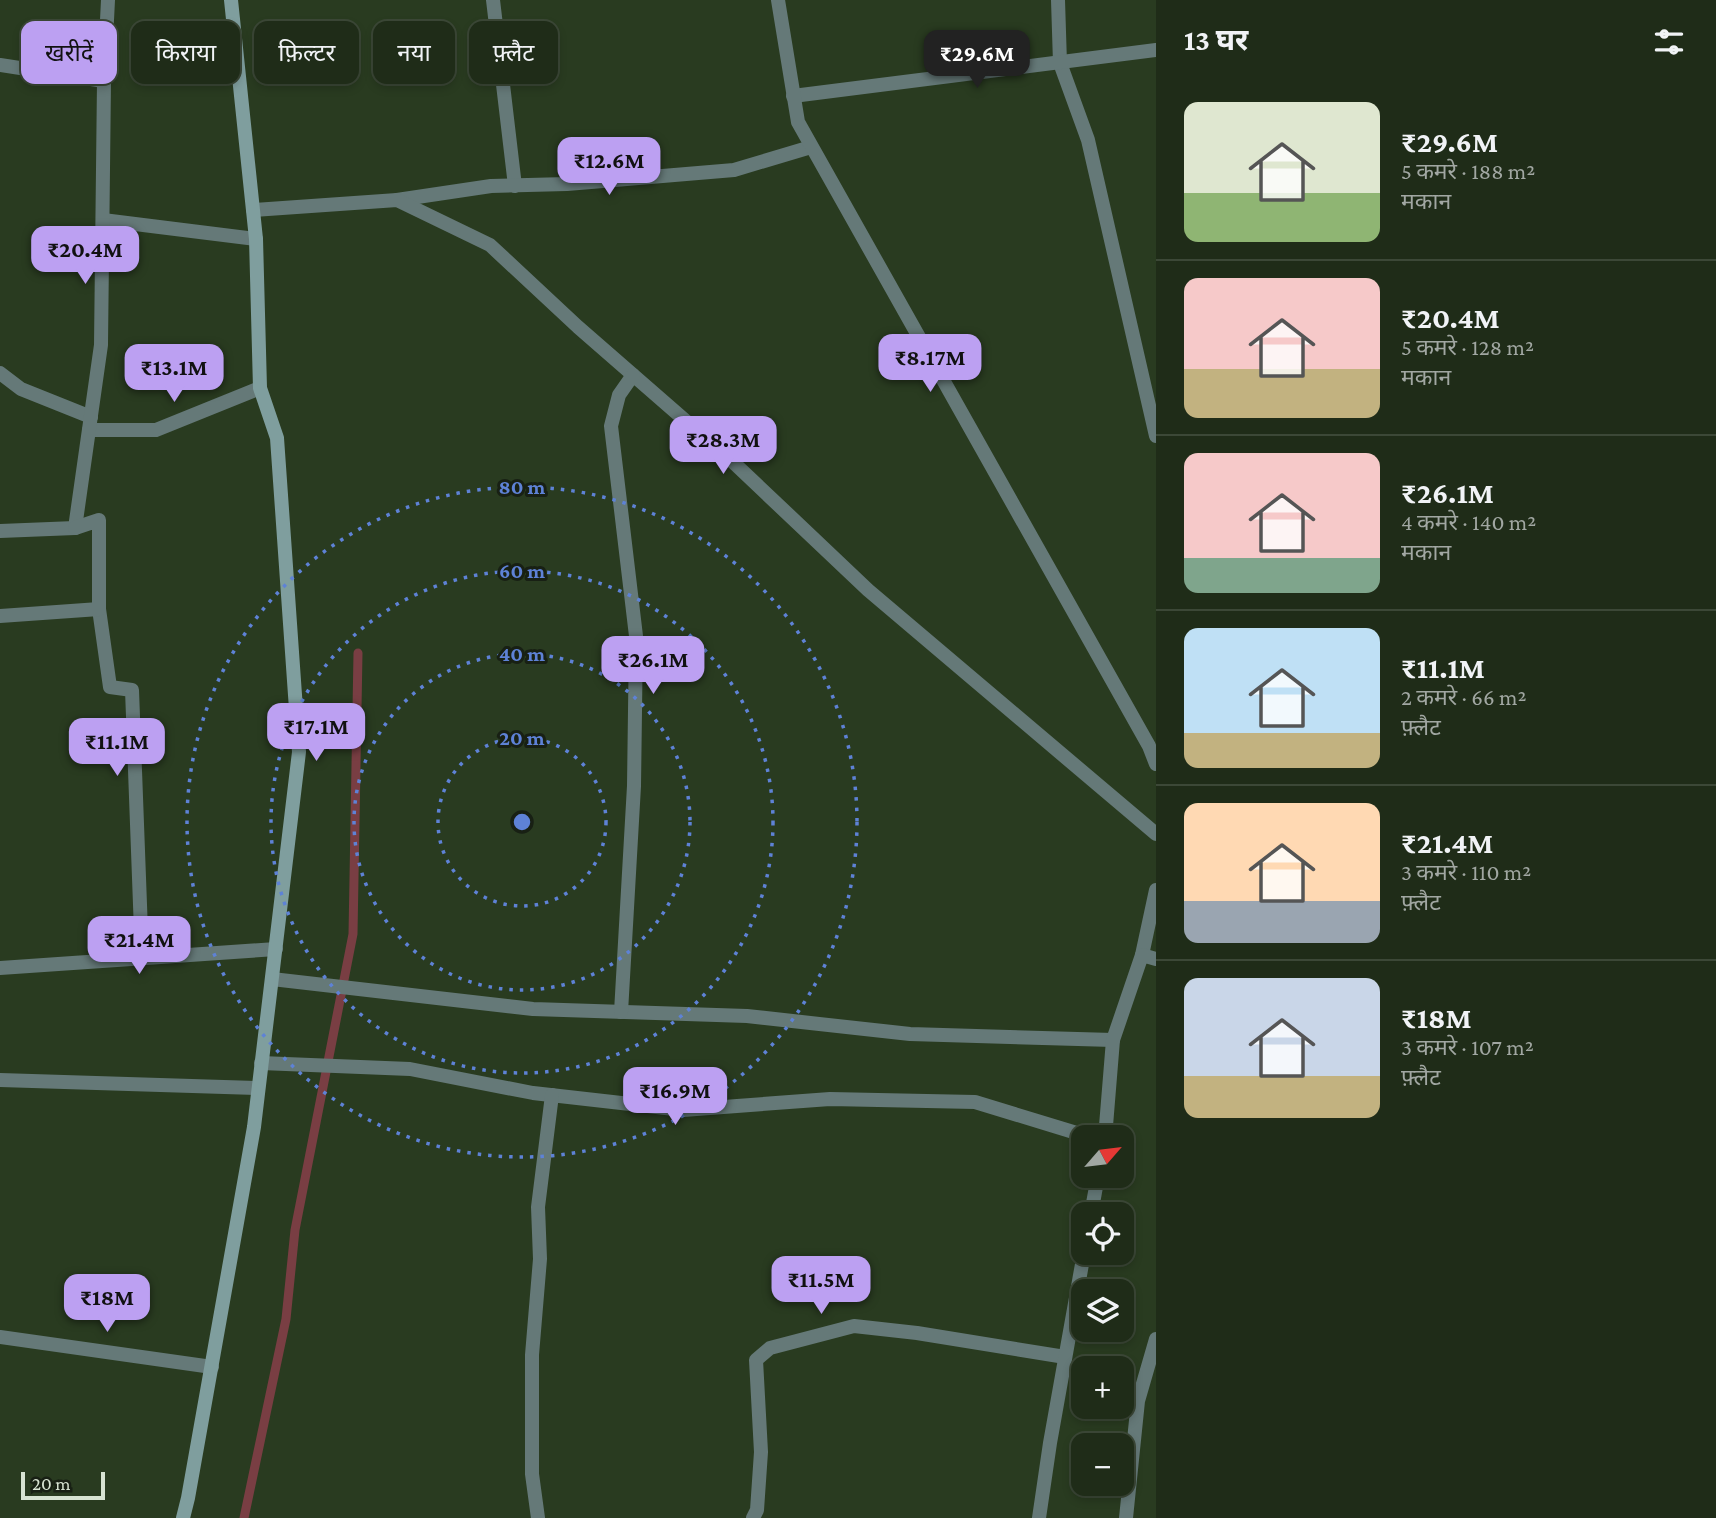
<!DOCTYPE html>
<html lang="hi">
<head>
<meta charset="utf-8">
<style>
	:root { --surface:#1f2c18; --page:#2c3825; --text:#f1f3f6; --muted:#a1a7a2; --line:#3c4837; --accent:#bca0f2 }
	body { margin:0; font-family:"Crimson Pro","Noto Sans Devanagari",serif; background:var(--page); color:var(--text); height:100vh; display:flex; flex-direction:column; font-size:26px; white-space:nowrap }
	* { box-sizing:border-box; margin:0 }
	p { font-size:23px; color:var(--muted) }
	.icon { flex:none; width:38px; height:38px; fill:none; stroke:currentColor; stroke-width:2; stroke-linecap:round; stroke-linejoin:round }
	.map { position:relative; flex:1; overflow:hidden }
	.side { display:flex; flex-direction:column; background:var(--surface); width:560px }
	.side>* { flex:none }
	.hud { position:absolute; left:21px; top:21px; width:665px; height:63px; display:flex; gap:14px }
	.needle { width:46px; rotate:62deg }
	.buttons { position:absolute; left:1071px; top:1125px; display:grid; gap:14px }
	.buttons a { display:grid; place-items:center; width:63px; height:63px; border-radius:14px; background:var(--surface); box-shadow:0 4px 10px #0003,0 0 0 2px var(--line); font-size:35px }
	.scale { position:absolute; left:21px; bottom:18px; width:84px; box-sizing:border-box; padding-left:7px; border:4px solid #d7e3d2; border-top:0; font-size:19px; line-height:24px; white-space:nowrap; color:#d7e3d2; -webkit-text-stroke:5px #182014; paint-order:stroke }
	.price { position:absolute; translate:-50% -60px; padding:0 16px; border-radius:14px; background:var(--accent); color:#111; font-size:23px; line-height:46px; filter:drop-shadow(0 2px 4px #0008) }
	.price::after { content:''; position:absolute; left:50%; top:42px; width:21px; height:16px; margin-left:-10px; background:inherit; clip-path:polygon(0 0,100% 0,50% 100%) }
	.price.selected { background:#222; color:#fff }
	ul { padding:0; list-style:none }
	li { display:flex; align-items:center; gap:21px; height:175px; padding:0 28px }
	li+li { border-top:2px solid var(--line) }
	li span { display:grid; place-items:center; flex:none; width:196px; height:140px; border-radius:14px; color:#555 }
	li>.icon { margin-inline-start:auto }
	span .icon { width:84px; height:84px; fill:#fffc; stroke-width:1 }
	li b { font-size:30px }
	h2 { display:flex; justify-content:space-between; align-items:center; height:84px; padding:0 28px; font-size:30px }
	.chip { padding:0 24px; border-radius:14px; background:var(--surface); box-shadow:0 4px 10px #0003,0 0 0 2px var(--line); font-size:24px; line-height:63px }
	.chip.selected { background:var(--accent); color:#111 }
	main { display:flex; flex:1; min-height:0 }
	.map>svg:first-child { display:block }
	.lines { fill:none; stroke-linecap:round; stroke-linejoin:round }
	.stream { stroke:#793e43; stroke-width:9 }
	.minor { stroke:#657978; stroke-width:14 }
	.tertiary { stroke:#657978; stroke-width:14 }
	.secondary { stroke:#7f9e9e; stroke-width:14 }
	.ring { fill:none; stroke:#5e82d6; stroke-width:3.5; stroke-dasharray:3.5 7 }
	.centre { fill:#5e82d6; stroke:#182014; stroke-width:3.5 }
	.ring-label { font-size:21px; text-anchor:middle; font-weight:bold; fill:#5e82d6; stroke:#182014; stroke-width:6; stroke-linejoin:round; paint-order:stroke }
</style>
</head>
<body>
<main>
<div class="map">
<svg width="1156" height="1518" viewBox="0 0 1156 1518">
	<rect width="100%" height="100%" fill="#293b20"/>
	<g class="lines">
		<polyline class="stream" points="244,1518 286,1319 295,1230 353,934 358,653"/>
		<g class="minor">
			<polyline points="493,0 515,186"/>
			<polyline points="1058,0 1060,63 1088,140 1156,436"/>
			<polyline points="0,65 104,81"/>
			<polyline points="793,96 1156,50"/>
			<polyline points="397,200 491,186 567,184 734,170 811,147"/>
			<polyline points="253,210 397,200 490,245 578,327 734,463 868,590 1156,834"/>
			<polyline points="103,220 256,239"/>
			<polyline points="0,373 21,389 91,417"/>
			<polyline points="89,430 156,430 260,388"/>
			<polyline points="0,531 75,528 101,345 104,81 108,0"/>
			<polyline points="99,609 110,687 132,690 142,958"/>
			<polyline points="0,616 99,609 99,520 75,528"/>
			<polyline points="0,968 276,949"/>
			<polyline points="272,979 533,1009 747,1016 910,1034 1113,1040"/>
			<polyline points="621,1012 634,786 636,636 611,426 619,395 633,375"/>
			<polyline points="261,1063 410,1069 533,1093 683,1110 830,1099 975,1102 1093,1138"/>
			<polyline points="0,1080 258,1088"/>
			<polyline points="0,1337 212,1367"/>
			<polyline points="538,1518 532,1474 532,1355 540,1259 538,1207 552,1095"/>
			<polyline points="753,1518 757,1510 761,1452 756,1360 770,1348 854,1326 917,1333 1065,1357"/>
			<polyline points="1126,1518 1138,1401 1156,1339"/>
		</g>
		<g class="tertiary">
			<polyline points="778,0 798,122 1149,746 1156,764"/>
			<polyline points="1142,955 1156,890"/>
			<polyline points="1105,1138 1113,1040 1142,955 1156,959"/>
			<polyline points="1091,1214 1098,1176"/>
			<polyline points="1039,1518 1050,1443 1084,1253"/>
		</g>
		<polyline class="secondary" points="183,1518 188,1498 254,1127 299,752 277,438 260,388 256,239 231,0"/>
	</g>
	<g class="ring">
		<circle cx="522" cy="822" r="84"/>
		<circle cx="522" cy="822" r="168"/>
		<circle cx="522" cy="822" r="251"/>
		<circle cx="522" cy="822" r="335"/>
	</g>
	<circle cx="522" cy="822" r="10" class="centre"/>
	<g class="ring-label">
		<text x="522" y="494">80 m</text>
		<text x="522" y="578">60 m</text>
		<text x="522" y="661">40 m</text>
		<text x="522" y="745">20 m</text>
	</g>
</svg>
<div class="buttons">
<a><svg class="needle" viewBox="-14 -14 28 28"><path d="M0-13l5 13h-10z" fill="#e53935"/><path d="M0 13l5-13h-10z" fill="#a1a7a2"/></svg></a>
<a><svg class="icon" aria-label="locate" viewBox="0 0 24 24"><circle cx="12" cy="12" r="6"/><path d="M12 2v4M12 18v4M2 12h4M18 12h4"/></svg></a>
<a><svg class="icon" aria-label="layers" viewBox="0 0 24 24"><path d="M12 4l9 5-9 5-9-5zM3 14l9 5 9-5"/></svg></a>
<a>+</a>
<a>−</a>
</div>
<div class="scale">20 m</div>
<b class="price selected" style="left:977px;top:90px">₹29.6M</b>
<b class="price" style="left:609px;top:197px">₹12.6M</b>
<b class="price" style="left:85px;top:286px">₹20.4M</b>
<b class="price" style="left:930px;top:394px">₹8.17M</b>
<b class="price" style="left:174px;top:404px">₹13.1M</b>
<b class="price" style="left:723px;top:476px">₹28.3M</b>
<b class="price" style="left:653px;top:696px">₹26.1M</b>
<b class="price" style="left:316px;top:763px">₹17.1M</b>
<b class="price" style="left:117px;top:778px">₹11.1M</b>
<b class="price" style="left:139px;top:976px">₹21.4M</b>
<b class="price" style="left:675px;top:1127px">₹16.9M</b>
<b class="price" style="left:821px;top:1316px">₹11.5M</b>
<b class="price" style="left:107px;top:1334px">₹18M</b>
<div class="hud">
<a class="chip selected">खरीदें</a>
<a class="chip">किराया</a>
<a class="chip">फ़िल्टर</a>
<a class="chip">नया</a>
<a class="chip">फ़्लैट</a>
</div>
</div>
<section class="side">
<h2>13 घर<svg class="icon" aria-label="filters" viewBox="0 0 24 24"><path d="M4 7h16M4 17h16"/><circle cx="9" cy="7" r="2"/><circle cx="15" cy="17" r="2"/></svg></h2>
<ul>
<li><span style="background:linear-gradient(#dfe7d0 65%,#8fb573 0)"><svg class="icon" aria-label="home" viewBox="0 0 24 24"><path d="M3 11l9-7 9 7M6 9v11h12V9"/></svg></span><div><b>₹29.6M</b><p>5 कमरे · 188 m²</p><p>मकान</p></div></li>
<li><span style="background:linear-gradient(#f6c9c9 65%,#c2b280 0)"><svg class="icon" aria-label="home" viewBox="0 0 24 24"><path d="M3 11l9-7 9 7M6 9v11h12V9"/></svg></span><div><b>₹20.4M</b><p>5 कमरे · 128 m²</p><p>मकान</p></div></li>
<li><span style="background:linear-gradient(#f6c9c9 75%,#7fa58c 0)"><svg class="icon" aria-label="home" viewBox="0 0 24 24"><path d="M3 11l9-7 9 7M6 9v11h12V9"/></svg></span><div><b>₹26.1M</b><p>4 कमरे · 140 m²</p><p>मकान</p></div></li>
<li><span style="background:linear-gradient(#bfe0f5 75%,#c2b280 0)"><svg class="icon" aria-label="home" viewBox="0 0 24 24"><path d="M3 11l9-7 9 7M6 9v11h12V9"/></svg></span><div><b>₹11.1M</b><p>2 कमरे · 66 m²</p><p>फ़्लैट</p></div></li>
<li><span style="background:linear-gradient(#ffd9b3 70%,#9aa5b1 0)"><svg class="icon" aria-label="home" viewBox="0 0 24 24"><path d="M3 11l9-7 9 7M6 9v11h12V9"/></svg></span><div><b>₹21.4M</b><p>3 कमरे · 110 m²</p><p>फ़्लैट</p></div></li>
<li><span style="background:linear-gradient(#c9d6e8 70%,#c2b280 0)"><svg class="icon" aria-label="home" viewBox="0 0 24 24"><path d="M3 11l9-7 9 7M6 9v11h12V9"/></svg></span><div><b>₹18M</b><p>3 कमरे · 107 m²</p><p>फ़्लैट</p></div></li>
</ul>
</section>
</main>
</body>
</html>
